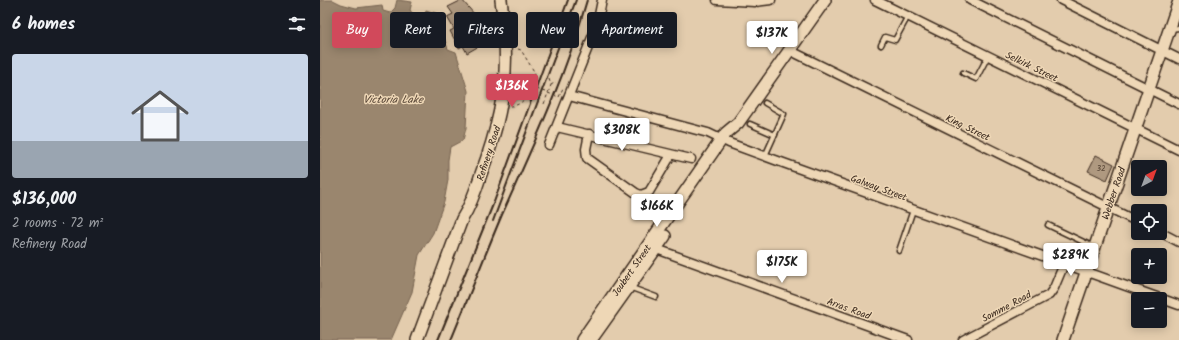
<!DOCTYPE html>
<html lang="en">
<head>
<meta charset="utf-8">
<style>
	:root { --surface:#171b24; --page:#20242c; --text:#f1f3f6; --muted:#9ea1a6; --accent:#d1495b }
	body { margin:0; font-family:Kalam,sans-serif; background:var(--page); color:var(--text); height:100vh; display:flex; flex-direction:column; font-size:15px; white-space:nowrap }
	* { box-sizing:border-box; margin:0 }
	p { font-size:13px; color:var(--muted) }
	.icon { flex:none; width:22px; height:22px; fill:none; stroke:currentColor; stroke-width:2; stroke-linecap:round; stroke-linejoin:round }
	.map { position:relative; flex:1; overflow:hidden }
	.side { display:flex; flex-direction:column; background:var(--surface); width:320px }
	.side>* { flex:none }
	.hud { position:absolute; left:12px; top:12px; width:380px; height:36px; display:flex; gap:8px }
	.needle { width:26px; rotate:41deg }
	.tools { position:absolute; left:811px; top:160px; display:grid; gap:8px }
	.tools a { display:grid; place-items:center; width:36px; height:36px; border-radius:4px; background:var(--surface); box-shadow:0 2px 10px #0003; font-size:20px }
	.price { position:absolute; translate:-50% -34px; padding:0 9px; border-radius:4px; background:#fff; color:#222; font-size:13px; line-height:26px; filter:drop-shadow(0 1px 2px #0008) }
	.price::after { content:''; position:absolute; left:50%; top:24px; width:12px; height:9px; margin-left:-6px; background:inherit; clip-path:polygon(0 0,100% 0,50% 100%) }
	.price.on { background:var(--accent); color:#fff }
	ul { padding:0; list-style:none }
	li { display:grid; align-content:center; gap:8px; height:212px; padding:0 12px }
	li span { display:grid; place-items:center; height:124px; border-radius:4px; color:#555 }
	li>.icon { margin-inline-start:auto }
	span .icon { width:72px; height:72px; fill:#fffc; stroke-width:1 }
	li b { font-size:17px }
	h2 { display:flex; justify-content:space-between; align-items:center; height:48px; padding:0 12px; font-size:17px }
	.tag { padding:0 14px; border-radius:4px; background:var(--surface); box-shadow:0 2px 10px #0003; font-size:14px; line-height:36px }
	.tag.on { background:var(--accent); color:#fff }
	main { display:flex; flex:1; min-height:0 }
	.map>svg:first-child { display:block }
	.water { fill:#9a866e; stroke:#74614e }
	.building { fill:#af9980; stroke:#3b2a1e }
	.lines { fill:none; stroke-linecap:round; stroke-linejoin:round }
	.service-casing { stroke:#3b2a1e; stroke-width:7 }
	.minor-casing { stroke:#3b2a1e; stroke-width:11 }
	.secondary-casing { stroke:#3b2a1e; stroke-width:14 }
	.path { stroke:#3b2a1e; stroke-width:1; stroke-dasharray:3 3; stroke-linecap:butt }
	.service { stroke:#eed7b6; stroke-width:4 }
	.minor { stroke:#eed7b6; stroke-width:8 }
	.secondary { stroke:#eed7b6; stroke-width:11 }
	.rail { stroke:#3b2a1e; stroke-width:2 }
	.path-bridge { stroke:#3b2a1e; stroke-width:1; stroke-dasharray:3 3; stroke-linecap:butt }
	.labels { text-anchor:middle; stroke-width:3; stroke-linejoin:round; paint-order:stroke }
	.number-label { font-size:8px; fill:#584636 }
	.street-label { font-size:10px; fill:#3b2a1e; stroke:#eed7b6 }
	.water-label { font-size:11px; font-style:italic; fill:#534132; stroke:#eed7b6 }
</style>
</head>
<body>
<main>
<section class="side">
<h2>6 homes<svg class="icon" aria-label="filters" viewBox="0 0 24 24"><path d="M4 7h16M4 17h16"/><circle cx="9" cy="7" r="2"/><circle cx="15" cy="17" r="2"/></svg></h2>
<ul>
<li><span style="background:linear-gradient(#c9d6e8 70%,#9aa5b1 0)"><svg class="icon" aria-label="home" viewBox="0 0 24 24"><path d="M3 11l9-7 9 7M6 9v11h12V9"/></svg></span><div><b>$136,000</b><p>2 rooms · 72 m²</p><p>Refinery Road</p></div></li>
</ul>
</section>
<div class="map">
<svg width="859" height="340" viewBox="0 0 859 340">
	<rect width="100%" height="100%" fill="#e3ccad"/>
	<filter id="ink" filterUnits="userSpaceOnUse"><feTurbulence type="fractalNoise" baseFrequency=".025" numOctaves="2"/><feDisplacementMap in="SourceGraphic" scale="8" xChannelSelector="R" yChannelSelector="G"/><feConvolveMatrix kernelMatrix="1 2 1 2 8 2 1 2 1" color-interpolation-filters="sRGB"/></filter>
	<g filter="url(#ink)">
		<polygon class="water" points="0,0 13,0 21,4 36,8 62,5 63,11 70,13 75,8 77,0 92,2 90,10 95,17 103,18 105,17 106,10 116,13 128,49 136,52 148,91 146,128 143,140 130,147 128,160 128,180 124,202 113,233 99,255 92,292 71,340 0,340"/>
		<g class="building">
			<polygon points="142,0 162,23 168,41 147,53 143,46 139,48 130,31 134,29 127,17 133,14 128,7"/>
			<polygon points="776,155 794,164 787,180 768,171"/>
		</g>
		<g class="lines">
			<g class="service-casing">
				<g id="service">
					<polyline points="850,29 859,28"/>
					<polyline points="561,45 565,37 575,40 588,16"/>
					<polyline points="643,73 656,79 668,56"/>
					<polyline points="430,124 455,135"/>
					<polyline points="445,156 464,114 445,103"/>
					<polyline points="728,225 774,247"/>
					<polyline points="579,251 593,210"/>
					<polyline points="309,287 336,297"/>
				</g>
			</g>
			<g class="minor-casing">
				<g id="minor">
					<polyline points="397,0 435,2 451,0"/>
					<polyline points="555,0 859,150"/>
					<polyline points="650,0 859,104"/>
					<polyline points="741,0 859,59"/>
					<polyline points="469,50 818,222"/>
					<polyline points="249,96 388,133 409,143 458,161 859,305"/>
					<polyline points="237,127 371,159"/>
					<polyline points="269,134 266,149 267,158 316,193 321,195 329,192 351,155"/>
					<polyline points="229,145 277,25 282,0"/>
					<polyline points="840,232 859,242"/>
					<polyline points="331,247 588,340"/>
					<polyline points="643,340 729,295 734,288 744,264"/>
				</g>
			</g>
			<g class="secondary-casing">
				<g id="secondary">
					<path d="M97 340 142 219C151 205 156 190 161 174 177 132 188 88 185 43 184 28 183 14 181 0"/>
					<polyline points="262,340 406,133 418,123 505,0"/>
					<polyline points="271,340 345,236"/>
					<polyline points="743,340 859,1"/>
				</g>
			</g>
			<g class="path">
				<polyline points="229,79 231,85 236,82"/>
				<polyline points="239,97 243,88"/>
				<polyline points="224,104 231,85"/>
				<path d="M190 106C207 106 211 87 215 73L201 50 195 48"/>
			</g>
			<use href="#service" class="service"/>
			<use href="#minor" class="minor"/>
			<use href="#secondary" class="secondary"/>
			<g class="rail">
				<polyline points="173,221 256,0"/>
				<polyline points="118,340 174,202 248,0"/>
				<path d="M131 340C148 299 164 257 181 217 213 146 246 75 267 0"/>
			</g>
			<polyline class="path-bridge" points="211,87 239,97"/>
		</g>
	</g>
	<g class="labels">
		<g class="number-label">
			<text x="781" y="171">32</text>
		</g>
		<g class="street-label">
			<text transform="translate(712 66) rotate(26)" y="4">Selkirk Street</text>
			<text transform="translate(648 127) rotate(26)" y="4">King Street</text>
			<text transform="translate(168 153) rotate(-72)" y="4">Refinery Road</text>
			<text transform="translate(559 187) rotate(20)" y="4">Galway Street</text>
			<text transform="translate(793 193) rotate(-71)" y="4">Webber Road</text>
			<text transform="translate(311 270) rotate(-55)" y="4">Joubert Street</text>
			<text transform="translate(686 306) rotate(-28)" y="4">Somme Road</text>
			<text transform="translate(529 308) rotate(20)" y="4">Arras Road</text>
		</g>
		<g class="water-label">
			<text x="73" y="103">Victoria Lake</text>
		</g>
	</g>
</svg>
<div class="tools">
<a><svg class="needle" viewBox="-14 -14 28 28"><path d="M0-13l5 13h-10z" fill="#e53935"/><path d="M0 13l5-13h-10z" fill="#9ea1a6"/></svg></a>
<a><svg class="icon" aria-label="locate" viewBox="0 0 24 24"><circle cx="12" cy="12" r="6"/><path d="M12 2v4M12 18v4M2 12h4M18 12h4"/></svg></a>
<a>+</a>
<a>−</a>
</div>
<b class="price" style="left:452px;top:55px">$137K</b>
<b class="price on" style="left:192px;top:108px">$136K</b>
<b class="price" style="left:302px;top:152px">$308K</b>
<b class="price" style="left:337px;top:228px">$166K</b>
<b class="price" style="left:751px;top:277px">$289K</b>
<b class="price" style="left:462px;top:284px">$175K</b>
<div class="hud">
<a class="tag on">Buy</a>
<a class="tag">Rent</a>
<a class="tag">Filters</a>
<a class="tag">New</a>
<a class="tag">Apartment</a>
</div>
</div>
</main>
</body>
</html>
